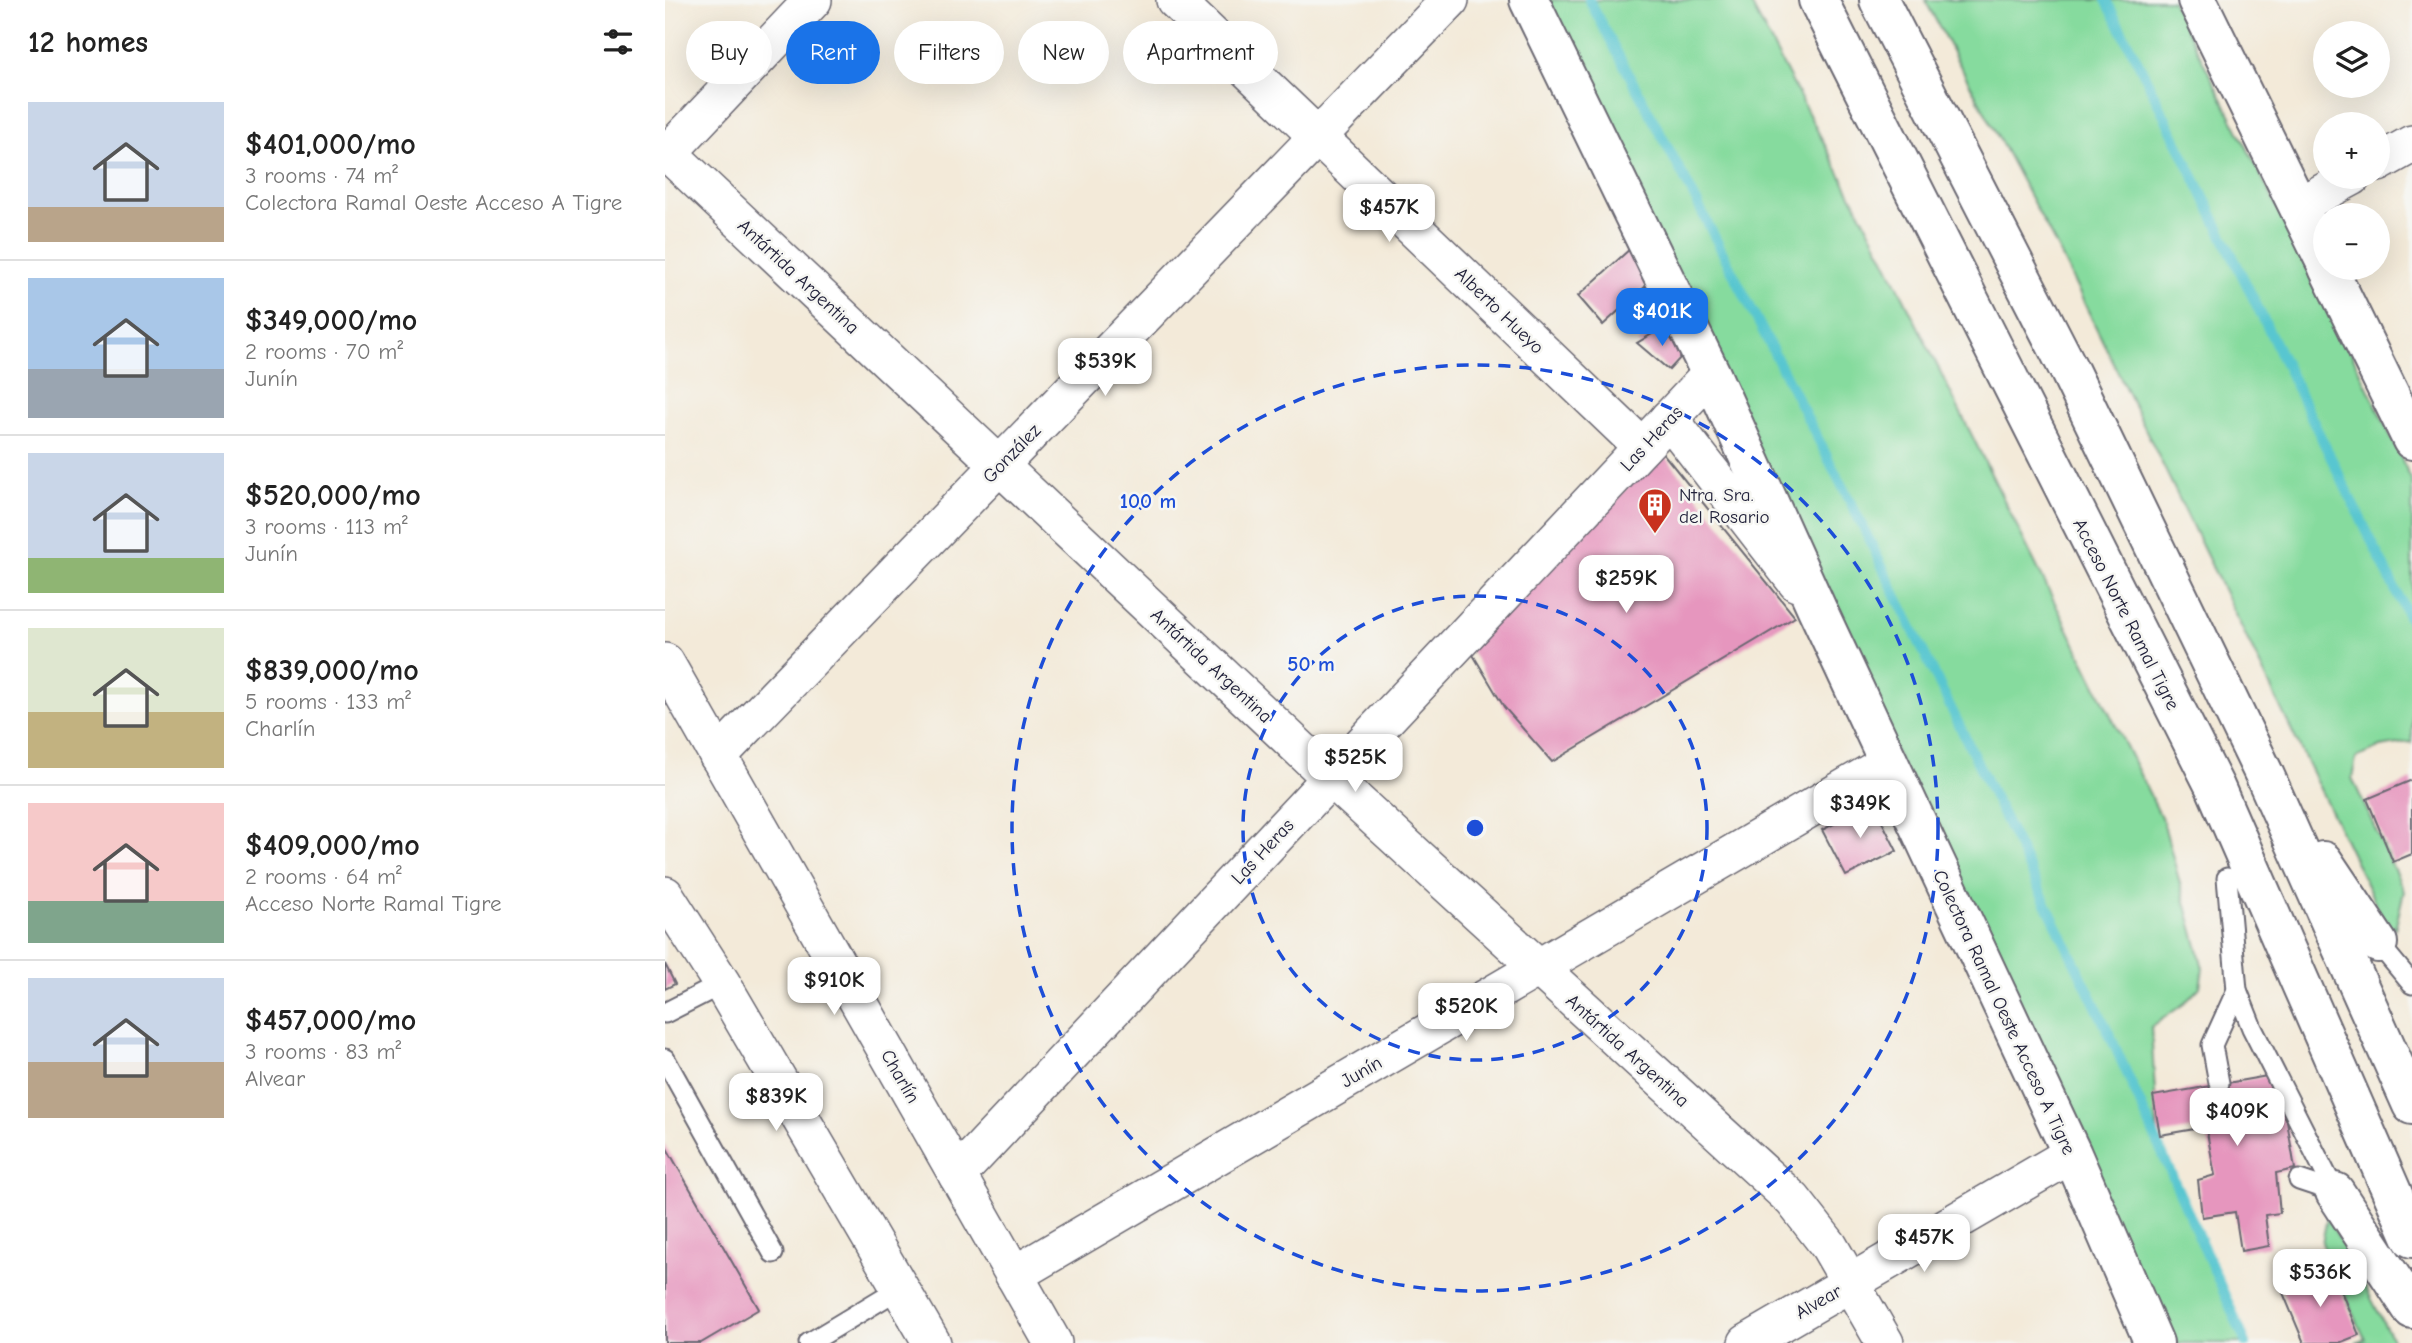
<!DOCTYPE html>
<html lang="en">
<head>
<meta charset="utf-8">
<style>
	:root { --surface:#fff; --page:#f6f6f6; --text:#222; --muted:#767676; --line:#e0e0e0; --accent:#1a73e8 }
	body { margin:0; font-family:"Comic Neue",sans-serif; background:var(--page); color:var(--text); height:100vh; display:flex; flex-direction:column; font-size:26px; white-space:nowrap }
	* { box-sizing:border-box; margin:0 }
	p { font-size:23px; color:var(--muted) }
	.icon { flex:none; width:38px; height:38px; fill:none; stroke:currentColor; stroke-width:2; stroke-linecap:round; stroke-linejoin:round }
	.map { position:relative; flex:1; overflow:hidden }
	.details { display:flex; flex-direction:column; background:var(--surface); width:665px }
	.details>* { flex:none }
	.guide { position:absolute; left:21px; top:21px; width:665px; height:63px; display:flex; gap:14px }
	.tools { position:absolute; left:1648px; top:21px; display:grid; gap:14px }
	.tools a { display:grid; place-items:center; width:77px; height:77px; border-radius:50%; background:var(--surface); box-shadow:0 7px 28px #0002; font-size:35px }
	.price { position:absolute; translate:-50% -60px; padding:0 16px; border-radius:14px; background:#fff; color:#222; font-size:23px; line-height:46px; filter:drop-shadow(0 2px 4px #0008) }
	.price::after { content:''; position:absolute; left:50%; top:42px; width:21px; height:16px; margin-left:-10px; background:inherit; clip-path:polygon(0 0,100% 0,50% 100%) }
	.price.active { background:var(--accent); color:#fff }
	ul { padding:0; list-style:none }
	li { display:flex; align-items:center; gap:21px; height:175px; padding:0 28px }
	li+li { border-top:2px solid var(--line) }
	li span { display:grid; place-items:center; flex:none; width:196px; height:140px; border-radius:0px; color:#555 }
	li>.icon { margin-inline-start:auto }
	span .icon { width:84px; height:84px; fill:#fffc; stroke-width:1 }
	li b { font-size:30px }
	h2 { display:flex; justify-content:space-between; align-items:center; height:84px; padding:0 28px; font-size:30px }
	.chip { padding:0 24px; border-radius:32px; background:var(--surface); box-shadow:0 7px 28px #0002; font-size:24px; line-height:63px }
	.chip.active { background:var(--accent); color:#fff }
	main { display:flex; flex:1; min-height:0 }
	.map>svg:first-child { display:block }
	.green { fill:#86db9e; stroke:#547e6c; stroke-width:2 }
	.lines { fill:none; stroke-linecap:round; stroke-linejoin:round }
	.stream { stroke:#59c6d0; stroke-width:10 }
	.building { fill:#e696be }
	.lane-casing { stroke:#6b6872; stroke-width:23 }
	.street-casing { stroke:#6b6872; stroke-width:40 }
	.secondary-casing { stroke:#6b6872; stroke-width:42 }
	.highway-casing { stroke:#6b6872; stroke-width:42 }
	.lane { stroke:#fff; stroke-width:19 }
	.street { stroke:#fff; stroke-width:37 }
	.secondary { stroke:#fff; stroke-width:38 }
	.highway { stroke:#fff; stroke-width:38 }
	.ring { fill:none; stroke:#1d4ed8; stroke-width:3.5; stroke-dasharray:12 9 }
	.labels { text-anchor:middle; stroke-width:5; stroke-linejoin:round; paint-order:stroke }
	.street-label { font-size:19px; fill:#22223b; stroke:#f6f6f2 }
	.poi-label { font-size:19px; fill:#22223b; stroke:#f6f6f2; text-anchor:start }
	.centre { fill:#1d4ed8; stroke:#f6f6f2; stroke-width:3.5 }
	.ring-label { font-size:21px; text-anchor:middle; font-weight:bold; fill:#1d4ed8; stroke:#f6f6f2; stroke-width:5; stroke-linejoin:round; paint-order:stroke }
</style>
</head>
<body>
<main>
<section class="details">
<h2>12 homes<svg class="icon" aria-label="filters" viewBox="0 0 24 24"><path d="M4 7h16M4 17h16"/><circle cx="9" cy="7" r="2"/><circle cx="15" cy="17" r="2"/></svg></h2>
<ul>
<li><span style="background:linear-gradient(#c9d6e8 75%,#b9a48a 0)"><svg class="icon" aria-label="home" viewBox="0 0 24 24"><path d="M3 11l9-7 9 7M6 9v11h12V9"/></svg></span><div><b>$401,000/mo</b><p>3 rooms · 74 m²</p><p>Colectora Ramal Oeste Acceso A Tigre</p></div></li>
<li><span style="background:linear-gradient(#a9c7e8 65%,#9aa5b1 0)"><svg class="icon" aria-label="home" viewBox="0 0 24 24"><path d="M3 11l9-7 9 7M6 9v11h12V9"/></svg></span><div><b>$349,000/mo</b><p>2 rooms · 70 m²</p><p>Junín</p></div></li>
<li><span style="background:linear-gradient(#c9d6e8 75%,#8fb573 0)"><svg class="icon" aria-label="home" viewBox="0 0 24 24"><path d="M3 11l9-7 9 7M6 9v11h12V9"/></svg></span><div><b>$520,000/mo</b><p>3 rooms · 113 m²</p><p>Junín</p></div></li>
<li><span style="background:linear-gradient(#dfe7d0 60%,#c2b280 0)"><svg class="icon" aria-label="home" viewBox="0 0 24 24"><path d="M3 11l9-7 9 7M6 9v11h12V9"/></svg></span><div><b>$839,000/mo</b><p>5 rooms · 133 m²</p><p>Charlín</p></div></li>
<li><span style="background:linear-gradient(#f6c9c9 70%,#7fa58c 0)"><svg class="icon" aria-label="home" viewBox="0 0 24 24"><path d="M3 11l9-7 9 7M6 9v11h12V9"/></svg></span><div><b>$409,000/mo</b><p>2 rooms · 64 m²</p><p>Acceso Norte Ramal Tigre</p></div></li>
<li><span style="background:linear-gradient(#c9d6e8 60%,#b9a48a 0)"><svg class="icon" aria-label="home" viewBox="0 0 24 24"><path d="M3 11l9-7 9 7M6 9v11h12V9"/></svg></span><div><b>$457,000/mo</b><p>3 rooms · 83 m²</p><p>Alvear</p></div></li>
</ul>
</section>
<div class="map">
<svg width="1747" height="1343" viewBox="0 0 1747 1343">
	<rect width="100%" height="100%" fill="#f6f6f2"/>
	<filter id="ink" filterUnits="userSpaceOnUse"><feTurbulence type="fractalNoise" baseFrequency=".0143" numOctaves="2"/><feDisplacementMap in="SourceGraphic" scale="14" xChannelSelector="R" yChannelSelector="G"/><feConvolveMatrix kernelMatrix="1 2 1 2 8 2 1 2 1" color-interpolation-filters="sRGB"/></filter>
	<filter id="wash" filterUnits="userSpaceOnUse"><feTurbulence type="fractalNoise" baseFrequency=".00686" numOctaves="4" result="noise"/><feDisplacementMap in="SourceGraphic" scale="28" xChannelSelector="R" yChannelSelector="G"/><feGaussianBlur stdDeviation="1.57" result="paint"/><feColorMatrix in="noise" values="0 0 0 0 0 0 0 0 0 0 0 0 0 0 0 0 0 1.4 0 .05"/><feComposite in="paint" operator="in"/></filter>
	<g filter="url(#wash)">
		<rect width="100%" height="100%" fill="#f3ead9"/>
		<g class="green">
			<polygon points="879,0 1084,0 1218,256 1498,821 1538,968 1535,987 1520,1003 1486,1027 1493,1142 1580,1343 1507,1343"/>
			<polygon points="1260,0 1507,0 1688,357 1747,481 1747,743 1744,742 1716,747 1691,758 1687,778 1739,891 1730,929 1721,925 1392,247"/>
			<polygon points="1662,1217 1688,1263 1729,1343 1691,1343 1700,1339 1657,1243"/>
		</g>
		<g class="lines">
			<g class="stream">
				<polyline points="924,0 1022,183 1193,517 1444,1033 1581,1343"/>
				<polyline points="1441,0 1476,68 1747,624"/>
			</g>
		</g>
		<g id="blocks">
			<g class="building">
				<polygon points="966,248 982,285 938,325 913,296"/>
				<polygon points="999,327 1017,356 1004,370 972,343"/>
				<polygon points="997,452 1130,617 887,762 839,707 804,648"/>
				<polygon points="1747,780 1747,854 1728,862 1702,799"/>
				<polygon points="1208,804 1232,851 1181,876 1157,830"/>
				<polygon points="0,964 10,984 0,989"/>
				<polygon points="1614,1074 1630,1169 1611,1173 1615,1213 1600,1215 1604,1246 1576,1251 1570,1212 1537,1217 1533,1180 1550,1175 1541,1127 1495,1135 1488,1096"/>
				<polygon points="0,1145 94,1309 36,1343 0,1343"/>
				<polygon points="1666,1267 1694,1335 1674,1343 1639,1343 1616,1288"/>
			</g>
		</g>
	</g>
	<g filter="url(#ink)">
		<use href="#blocks" fill-opacity="0" stroke="#6b6872" stroke-width="2"/>
		<g class="lines">
			<g class="lane-casing">
				<g id="lane">
					<polyline points="1562,878 1572,990 1587,1028 1670,1192"/>
					<polyline points="1713,943 1747,984"/>
					<polyline points="0,1013 57,984"/>
					<polyline points="0,1059 108,1253"/>
					<polyline points="1554,1083 1547,1045 1572,990"/>
					<polyline points="1634,1180 1670,1192"/>
					<polyline points="144,1343 235,1288"/>
				</g>
			</g>
			<g class="street-casing">
				<g id="street">
					<polyline points="510,0 977,447"/>
					<polyline points="0,150 666,778 1128,1200 1164,1246 1220,1343"/>
					<polyline points="0,156 148,0"/>
					<polyline points="1713,163 1747,144"/>
					<polyline points="1633,206 1687,177"/>
					<polyline points="1004,418 1132,583"/>
					<polyline points="0,662 388,1343"/>
					<polyline points="53,756 785,0"/>
					<polyline points="0,895 57,984 267,1343"/>
					<polyline points="292,1175 1046,374"/>
					<polyline points="349,1275 1224,762"/>
					<polyline points="1082,1343 1407,1154"/>
				</g>
			</g>
			<g class="secondary-casing">
				<g id="secondary">
					<polyline points="864,0 1046,374 1152,609 1407,1154 1489,1343"/>
					<polyline points="1532,0 1661,263"/>
					<polyline points="1663,268 1747,440"/>
				</g>
			</g>
			<g class="highway-casing">
				<g id="highway">
					<polyline points="1153,0 1550,787 1747,1238"/>
					<polyline points="1214,0 1405,372 1600,776 1747,1105"/>
					<polyline points="1658,861 1713,943"/>
					<polyline points="1670,1192 1747,1309"/>
				</g>
			</g>
			<use href="#lane" class="lane"/>
			<use href="#street" class="street"/>
			<use href="#secondary" class="secondary"/>
			<use href="#highway" class="highway"/>
		</g>
	</g>
	<g class="ring">
		<circle cx="810" cy="828" r="232"/>
		<circle cx="810" cy="828" r="463"/>
	</g>
	<defs>
		<g id="building-pin" transform="scale(1.75)"><path d="M0 17L-7.5 6A9.5 9.5 0 1 1 7.5 6Z" fill="#c8321e" stroke="#f6f6f2"/><path d="M-4-6H4V6H1V3H-1V6H-4ZM-2.5-4.3h1.7v1.8h-1.7ZM.8-4.3h1.7v1.8H.8ZM-2.5-1h1.7V.8h-1.7ZM.8-1h1.7V.8H.8Z" fill="#fff"/></g>
	</defs>
	<g fill-rule="evenodd">
		<use href="#building-pin" x="990" y="505"/>
	</g>
	<g class="labels">
		<g class="street-label">
			<text transform="translate(134 276) rotate(43)" y="7">Antártida Argentina</text>
			<text transform="translate(835 310) rotate(44)" y="7">Alberto Hueyo</text>
			<text transform="translate(986 438) rotate(-47)" y="7">Las Heras</text>
			<text transform="translate(346 453) rotate(-46)" y="7">González</text>
			<text transform="translate(1462 614) rotate(63)" y="7">Acceso Norte Ramal Tigre</text>
			<text transform="translate(547 665) rotate(43)" y="7">Antártida Argentina</text>
			<text transform="translate(597 851) rotate(-47)" y="7">Las Heras</text>
			<text transform="translate(1340 1012) rotate(65)" y="7">Colectora Ramal Oeste Acceso A Tigre</text>
			<text transform="translate(963 1050) rotate(42)" y="7">Antártida Argentina</text>
			<text transform="translate(696 1071) rotate(-30)" y="7">Junín</text>
			<text transform="translate(236 1076) rotate(60)" y="7">Charlín</text>
			<text transform="translate(1153 1301) rotate(-30)" y="7">Alvear</text>
		</g>
		<g class="poi-label">
			<text x="1014" y="501">Ntra. Sra.<tspan x="1014" dy="22">del Rosario</tspan></text>
		</g>
	</g>
	<circle cx="810" cy="828" r="10" class="centre"/>
	<g class="ring-label">
		<text x="483" y="508">100 m</text>
		<text x="646" y="671">50 m</text>
	</g>
</svg>
<div class="tools">
<a><svg class="icon" aria-label="layers" viewBox="0 0 24 24"><path d="M12 4l9 5-9 5-9-5zM3 14l9 5 9-5"/></svg></a>
<a>+</a>
<a>−</a>
</div>
<b class="price" style="left:724px;top:244px">$457K</b>
<b class="price active" style="left:997px;top:348px">$401K</b>
<b class="price" style="left:440px;top:398px">$539K</b>
<b class="price" style="left:961px;top:615px">$259K</b>
<b class="price" style="left:690px;top:794px">$525K</b>
<b class="price" style="left:1195px;top:840px">$349K</b>
<b class="price" style="left:169px;top:1017px">$910K</b>
<b class="price" style="left:801px;top:1043px">$520K</b>
<b class="price" style="left:111px;top:1133px">$839K</b>
<b class="price" style="left:1572px;top:1148px">$409K</b>
<b class="price" style="left:1259px;top:1274px">$457K</b>
<b class="price" style="left:1655px;top:1309px">$536K</b>
<div class="guide">
<a class="chip">Buy</a>
<a class="chip active">Rent</a>
<a class="chip">Filters</a>
<a class="chip">New</a>
<a class="chip">Apartment</a>
</div>
</div>
</main>
</body>
</html>
